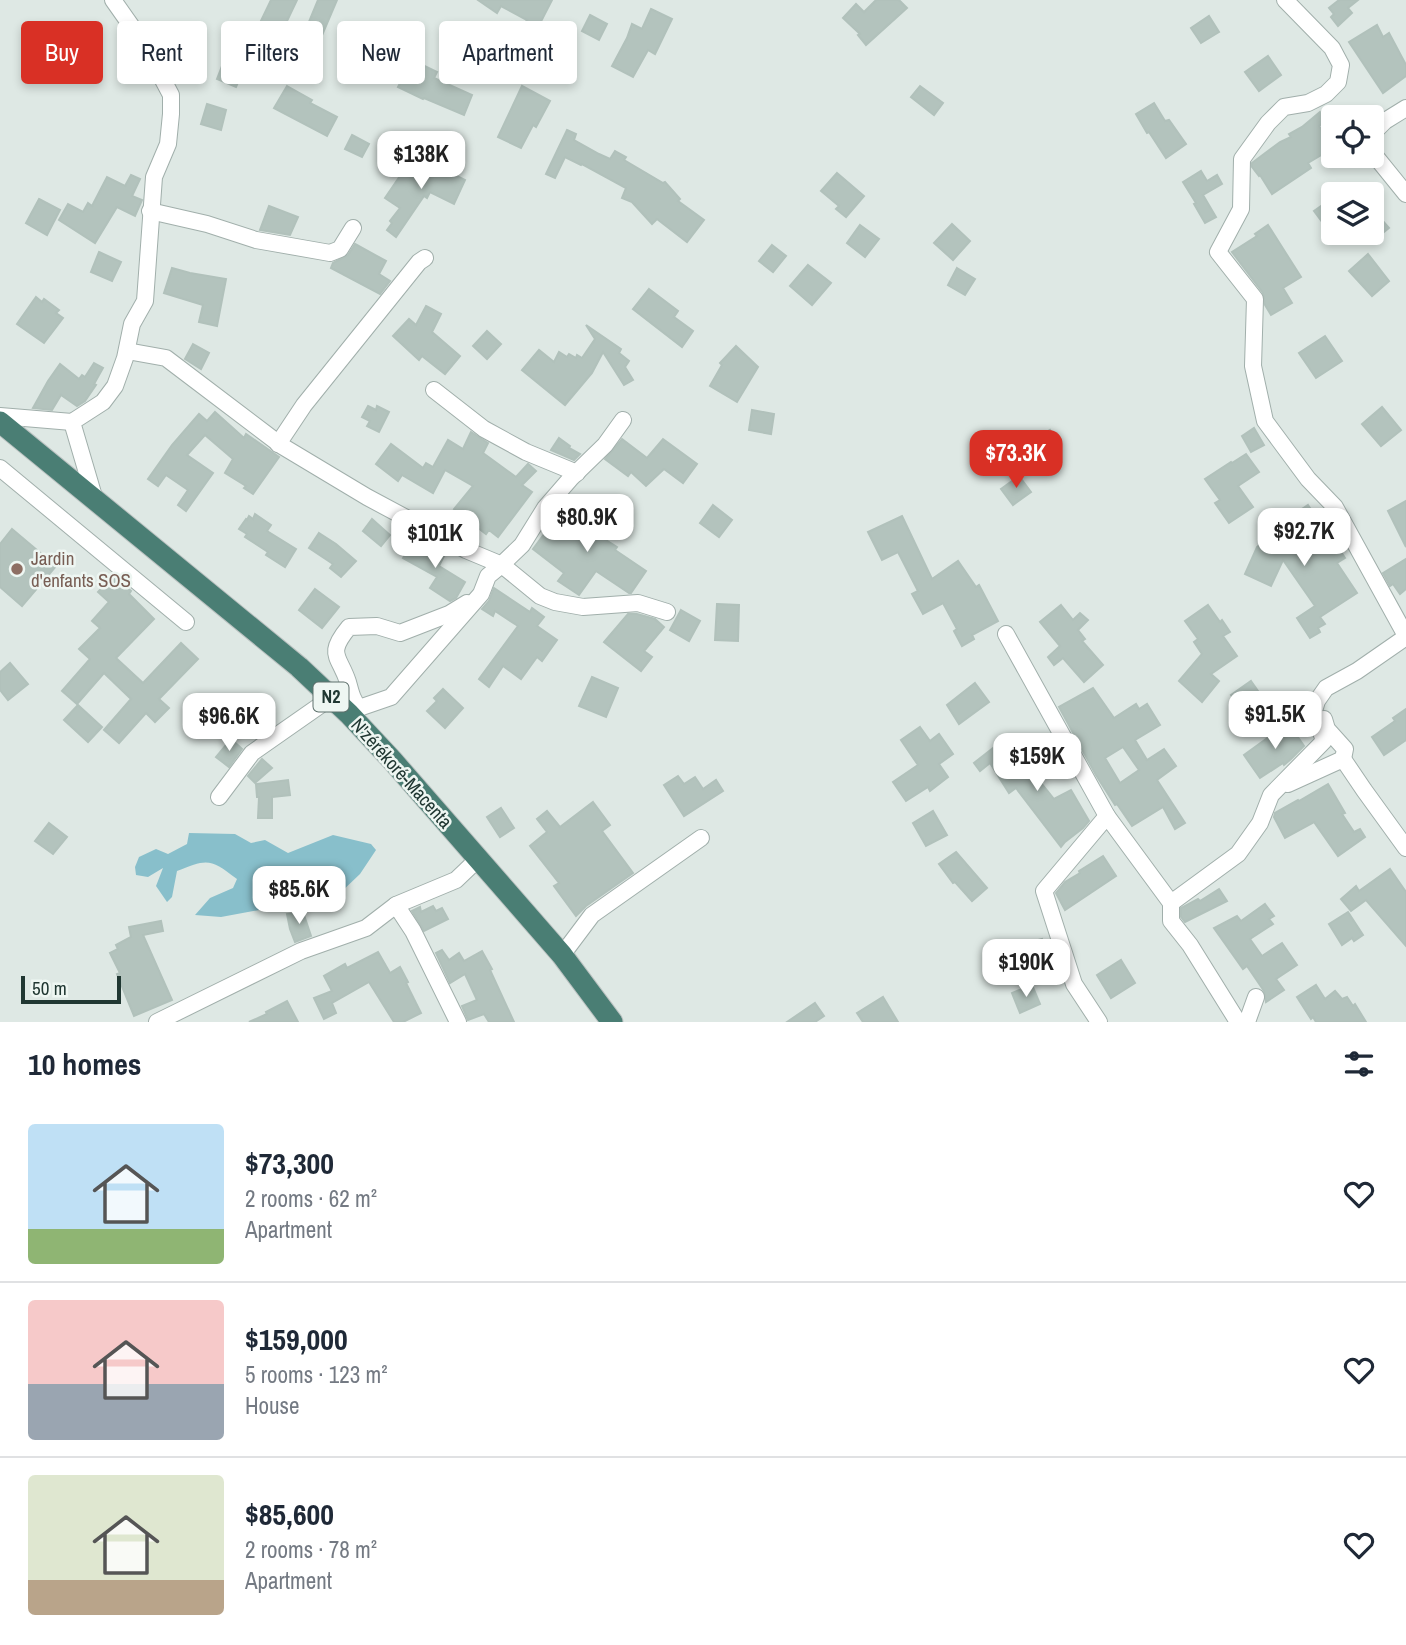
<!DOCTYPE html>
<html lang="en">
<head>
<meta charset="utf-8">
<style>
	:root { --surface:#fff; --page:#f2f2f3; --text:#1f2937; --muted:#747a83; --line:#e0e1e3; --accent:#d93025 }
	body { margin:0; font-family:"Archivo Narrow",sans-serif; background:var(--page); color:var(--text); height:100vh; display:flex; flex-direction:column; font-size:26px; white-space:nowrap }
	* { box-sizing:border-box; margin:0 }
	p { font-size:23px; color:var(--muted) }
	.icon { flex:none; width:38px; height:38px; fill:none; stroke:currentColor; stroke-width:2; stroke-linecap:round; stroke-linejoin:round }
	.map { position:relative; height:1022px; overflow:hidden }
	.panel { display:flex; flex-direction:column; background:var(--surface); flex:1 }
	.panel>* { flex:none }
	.banner { position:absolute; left:21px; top:21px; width:700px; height:63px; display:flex; gap:14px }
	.controls { position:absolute; left:1321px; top:105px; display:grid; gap:14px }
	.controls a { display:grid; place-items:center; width:63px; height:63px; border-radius:7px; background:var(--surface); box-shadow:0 4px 10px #0003; font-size:35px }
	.scale { position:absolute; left:21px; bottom:18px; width:100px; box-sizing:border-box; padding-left:7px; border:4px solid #203732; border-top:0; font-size:19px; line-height:24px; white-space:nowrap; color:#203732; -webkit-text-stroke:5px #eef6f2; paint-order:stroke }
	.price { position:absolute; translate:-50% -60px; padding:0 16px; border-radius:14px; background:#fff; color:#222; font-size:23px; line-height:46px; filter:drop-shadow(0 2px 4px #0008) }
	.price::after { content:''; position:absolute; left:50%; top:42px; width:21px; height:16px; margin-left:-10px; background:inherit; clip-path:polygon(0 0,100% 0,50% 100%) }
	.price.active { background:var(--accent); color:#fff }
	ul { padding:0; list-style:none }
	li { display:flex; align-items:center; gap:21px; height:175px; padding:0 28px }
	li+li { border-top:2px solid var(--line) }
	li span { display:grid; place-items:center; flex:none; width:196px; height:140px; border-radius:7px; color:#555 }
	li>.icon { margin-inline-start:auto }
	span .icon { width:84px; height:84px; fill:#fffc; stroke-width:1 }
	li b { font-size:30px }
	h2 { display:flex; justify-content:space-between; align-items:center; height:84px; padding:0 28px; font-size:30px }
	.pill { padding:0 24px; border-radius:7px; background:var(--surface); box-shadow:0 4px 10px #0003; font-size:24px; line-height:63px }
	.pill.active { background:var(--accent); color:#fff }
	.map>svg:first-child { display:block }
	.water { fill:#88bfcb }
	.building { fill:#b3c3bd; stroke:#b1c1bb; stroke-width:2; fill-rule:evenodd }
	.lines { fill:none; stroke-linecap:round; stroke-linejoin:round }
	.minor-casing { stroke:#a1afab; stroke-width:18 }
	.trunk-casing { stroke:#bcc3c2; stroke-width:23 }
	.minor { stroke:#fff; stroke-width:16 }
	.trunk { stroke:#4a7e74; stroke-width:21 }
	.education-dot { fill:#8d6e63; stroke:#eef6f2; stroke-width:2.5 }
	.labels { text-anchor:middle; stroke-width:5; stroke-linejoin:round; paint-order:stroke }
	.shield { fill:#eef6f2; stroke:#5e706c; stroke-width:2 }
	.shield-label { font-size:18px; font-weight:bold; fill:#203732 }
	.education-label { font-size:19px; fill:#785e54; stroke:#eef6f2; text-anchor:start }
	.street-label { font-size:19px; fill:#203732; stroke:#eef6f2 }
</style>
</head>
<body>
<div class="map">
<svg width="1406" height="1022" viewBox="0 0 1406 1022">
	<rect width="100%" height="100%" fill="#dee8e4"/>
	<path class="water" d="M189 833 235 834 251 843 265 840 288 853 333 835 371 844 376 850 360 874 339 894 322 903 270 908 221 917 195 915 210 898 233 888 237 879C211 859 208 858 177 871L172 897 167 902 156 886 163 868 148 877 136 875 135 867 139 857 156 849 168 854 187 844Z"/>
	<g class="building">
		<polygon points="271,0 297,0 279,38 258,27"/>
		<polygon points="318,0 337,0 320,40 304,34"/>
		<polygon points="478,0 552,0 530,43 518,37 527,20 501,6 497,13"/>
		<polygon points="876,0 899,0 907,8 866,45 858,35 860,34 843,18 856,4 864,12"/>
		<polygon points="1339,0 1358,0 1348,8 1352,13 1338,26 1331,17 1334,14 1329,8"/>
		<polygon points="651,9 672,19 655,54 648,50 633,77 612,66 627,38 632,24 642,29"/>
		<polygon points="590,15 607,24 599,40 582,31"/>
		<polygon points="1209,16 1219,32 1201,43 1191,28"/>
		<polygon points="1377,25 1383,37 1389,33 1406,65 1406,76 1383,93 1349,42"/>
		<polygon points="1268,56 1281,75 1259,91 1245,72"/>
		<polygon points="412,60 437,72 434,78 472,95 464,115 424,98 423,99 398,87"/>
		<polygon points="224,61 244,69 236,87 217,79"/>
		<polygon points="287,86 312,100 310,103 337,117 327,136 274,108"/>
		<polygon points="522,86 550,101 536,127 533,125 521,148 498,137"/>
		<polygon points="920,86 943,103 934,115 911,97"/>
		<polygon points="1154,103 1165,121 1169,120 1186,144 1166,158 1149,132 1147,133 1136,114"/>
		<polygon points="207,104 226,110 221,130 201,124"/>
		<polygon points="1320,112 1326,121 1319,126 1333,148 1308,163 1311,168 1272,194 1260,175 1259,176 1252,167 1252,163 1280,142 1291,137 1289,134 1302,127"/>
		<polygon points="567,130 576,134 574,140 599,154 610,159 615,151 626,157 624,160 663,183 665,182 680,199 678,201 704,220 687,242 657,219 652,224 632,202 622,198 626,188 582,164 581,165 565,157 555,178 546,174"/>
		<polygon points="352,135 369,144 362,157 345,149"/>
		<polygon points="420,158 465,180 454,204 430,192 427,198 424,196 396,237 387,230 392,223 390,221 400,208 385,198 402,173 411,178"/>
		<polygon points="1201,171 1207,181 1217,175 1222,184 1203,195 1216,217 1205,223 1194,204 1196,203 1183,182"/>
		<polygon points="837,173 864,196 846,217 836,209 839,206 821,191"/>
		<polygon points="131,175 140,179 132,196 142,200 135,216 117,207 95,243 59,220 68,204 83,212 88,203 92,206 107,177 125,186"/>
		<polygon points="1334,197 1334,221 1326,227 1314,211"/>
		<polygon points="39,199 60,210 47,235 26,223"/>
		<polygon points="269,206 298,217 290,235 260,230"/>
		<polygon points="1372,209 1389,228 1372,242"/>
		<polygon points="952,224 970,241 953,260 934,243"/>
		<polygon points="860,225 879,239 865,257 847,243"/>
		<polygon points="1268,225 1301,277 1283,288 1292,303 1271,315 1265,305 1263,293 1232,252 1257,236 1255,234"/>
		<polygon points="355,244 386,261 379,274 390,281 380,294 331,268 333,263 348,255"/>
		<polygon points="772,245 786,256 773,272 759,261"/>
		<polygon points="99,252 121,262 112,281 91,272"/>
		<polygon points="1368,254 1389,281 1372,296 1349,271"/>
		<polygon points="808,265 831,283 812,305 790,286"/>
		<polygon points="172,268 190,273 226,279 217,326 199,322 203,305 164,293"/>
		<polygon points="957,268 975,279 965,295 948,285"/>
		<polygon points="649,289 678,311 674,317 693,331 682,347 633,309"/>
		<polygon points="36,297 42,302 44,299 59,310 56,313 63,318 44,343 17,324"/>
		<polygon points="426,306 441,314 432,332 460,356 445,374 422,356 419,360 393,336 409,319 416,325"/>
		<polygon points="586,325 621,349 619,353 629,361 625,367 633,380 624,385 603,352 592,373 565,405 522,370 539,350 554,362 559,352 567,357 569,354 576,358 577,355 582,358 595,339"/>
		<polygon points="487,331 501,344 487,359 473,346"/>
		<polygon points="1325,336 1342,361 1316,378 1299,353"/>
		<polygon points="193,344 209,353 201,369 185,359"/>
		<polygon points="736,346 758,367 737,402 710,386 722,365 720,363"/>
		<polygon points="94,363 103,368 94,384 96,385 85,401 77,406 61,395 52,410 33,408 48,381 60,364 79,379 82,375 85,377"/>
		<polygon points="368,406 376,410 377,406 389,412 379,432 367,426 370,421 362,417"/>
		<polygon points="1382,407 1401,430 1381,446 1362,424"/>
		<polygon points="752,410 774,414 771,434 749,430"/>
		<polygon points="215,412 244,438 246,434 279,457 253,494 244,488 246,486 225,473 233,459 205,435 187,455 213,473 186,511 178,505 188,490 166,475 158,486 148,479 172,445 199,414 207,421"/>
		<polygon points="1254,428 1264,445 1251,452 1242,436"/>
		<polygon points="1050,430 1060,446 1043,457 1033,441"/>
		<polygon points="471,432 488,443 483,453 516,477 528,464 536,471 522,485 532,492 498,537 489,530 486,534 454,509 473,486 445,470 433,493 402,475 398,481 376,464 391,444 423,468 426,463 433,467 448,440 463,449"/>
		<polygon points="559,438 570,446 569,448 580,454 574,460 551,450"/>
		<polygon points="622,439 647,458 663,439 697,464 683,483 664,469 646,486 631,472 628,476 605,459"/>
		<polygon points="1246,454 1259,472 1238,486 1253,507 1229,523 1215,503 1220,500 1205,479 1231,462 1232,463"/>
		<polygon points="1019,476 1031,492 1013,505 1001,489"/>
		<polygon points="589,501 604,514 590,530 617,547 615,550 646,571 631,593 629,593 596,571 579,595 558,581 564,573 533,549 554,521 564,529"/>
		<polygon points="1406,501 1406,547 1388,511"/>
		<polygon points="713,505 732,520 719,537 700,523"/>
		<polygon points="1308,505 1316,517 1300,527 1316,551 1333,540 1345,558 1337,563 1357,593 1320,617 1325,624 1318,628 1320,632 1310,638 1297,618 1315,606 1283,560 1271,586 1245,574 1257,547 1271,535 1269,531"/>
		<polygon points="255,514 271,525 267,531 296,549 285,567 266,555 268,552 245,537 247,534 239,529 246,519 247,520 249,516 253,519"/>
		<polygon points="902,516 932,579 958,561 976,587 979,585 998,621 972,635 974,639 962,646 954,631 957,629 943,603 923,614 912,594 918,591 898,552 882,560 868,532"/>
		<polygon points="372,519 390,535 381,546 363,531"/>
		<polygon points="12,529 56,566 22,606 0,587 0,544"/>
		<polygon points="319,533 336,544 356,561 341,577 330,568 333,564 309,548"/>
		<polygon points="412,542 420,546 423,542 445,554 439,566 465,582 456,598 450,601 430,588 437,577 403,558"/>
		<polygon points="1406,559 1406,589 1400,594 1393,584 1390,586 1383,573"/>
		<polygon points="113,576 131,591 129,594 154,619 116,658 143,683 181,643 198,659 159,699 169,708 155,722 146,713 119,743 104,730 131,699 104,673 77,704 62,691 90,659 79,649 100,628 92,621 109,602 98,592"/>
		<polygon points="494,588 530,612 532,608 544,617 537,626 557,640 542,661 537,657 521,679 503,666 489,687 479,679 518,626 495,611 493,616 482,609 489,601"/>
		<polygon points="315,589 339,607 322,628 299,610"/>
		<polygon points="717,604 739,605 738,641 715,640"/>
		<polygon points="1061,605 1073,620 1080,613 1088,620 1078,630 1085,639 1082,641 1103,665 1084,682 1063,658 1054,665 1048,657 1060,646 1040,622"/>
		<polygon points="1208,605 1220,622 1222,620 1230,632 1223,636 1237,656 1211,674 1219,681 1202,702 1179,681 1202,654 1194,642 1198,639 1185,621"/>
		<polygon points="681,610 700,621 689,641 670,630"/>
		<polygon points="628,614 637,614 655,619 664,627 644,651 652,657 641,671 604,642"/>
		<polygon points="10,663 28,684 8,700 0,690 0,672"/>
		<polygon points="592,677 618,688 606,717 579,706"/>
		<polygon points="1251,681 1258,691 1254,694 1259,701 1243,712 1231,695"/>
		<polygon points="975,683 989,702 959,724 947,705"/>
		<path d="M1093 688 1114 718 1136 704 1139 709 1147 704 1160 725 1135 740 1147 760 1164 749 1176 766 1157 780 1185 823 1175 829 1163 807 1132 826 1117 804 1115 805 1096 775 1059 707ZM1123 747 1139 770 1120 783 1105 758Z"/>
		<polygon points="443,689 463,708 445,728 427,711 437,701 434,698"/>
		<polygon points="78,705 102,727 88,742 64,720"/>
		<polygon points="1406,709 1406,740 1384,755 1372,737 1395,721 1393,718"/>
		<polygon points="1288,723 1304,746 1291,759 1284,765 1283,763 1260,778 1244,755"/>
		<polygon points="920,727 930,741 939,734 953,754 939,764 948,777 930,791 928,787 906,801 893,782 918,765 901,740"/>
		<polygon points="1006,738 1012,746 1010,748 1027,774 1048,758 1054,767 1038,779 1054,799 1071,790 1089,821 1083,828 1065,842 1061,847 1016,788 1009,793 990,763 980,771 974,763"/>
		<polygon points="231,739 242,749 229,767 216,757"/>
		<polygon points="262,759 272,768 255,783 248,776"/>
		<polygon points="678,776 684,784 695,777 703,789 716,780 723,791 684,816 664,785"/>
		<polygon points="288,780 290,795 272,797 272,818 258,818 259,797 257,797 256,784"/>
		<polygon points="1328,784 1345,813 1342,814 1354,832 1360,829 1365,837 1338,856 1314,822 1285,838 1274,817 1275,813 1298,800 1299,801"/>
		<polygon points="593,802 610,825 602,831 633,873 586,906 576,916 554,886 559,883 530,846 547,832 537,819 547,811 560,827"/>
		<polygon points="501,808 514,828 500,837 487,817"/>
		<polygon points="933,811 947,835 926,846 913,823"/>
		<polygon points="49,823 67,837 53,854 35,841"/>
		<polygon points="956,852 987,888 972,901 955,882 953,883 939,864"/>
		<polygon points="1103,856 1116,876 1065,910 1056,893 1065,882 1080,873 1079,871"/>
		<polygon points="1390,869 1406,892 1406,946 1366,900 1351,911 1341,899 1356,886 1359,891"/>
		<polygon points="1219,889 1227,901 1185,922 1181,917 1181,908 1198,899 1200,901"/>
		<polygon points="1265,904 1274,916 1269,919 1273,924 1250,939 1262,956 1282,943 1297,965 1276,979 1284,990 1266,1002 1264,991 1247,966 1243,969 1214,928 1237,916 1241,921"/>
		<polygon points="433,906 436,911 442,908 448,919 424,931 412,911 420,907 421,912"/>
		<polygon points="303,912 311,936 295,942 290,929 287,914"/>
		<polygon points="1348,912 1363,935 1354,941 1352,938 1342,945 1329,924"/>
		<polygon points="161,921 163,931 143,935 172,1000 134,1016 117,974 120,973 110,953 118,949 116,945 131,937 129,927"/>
		<polygon points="1042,939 1046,956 1019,963 1015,946"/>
		<polygon points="442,950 449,960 459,953 464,961 482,951 492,969 490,970 514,1022 489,1022 484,1014 468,1020 462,1006 477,1000 465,974 450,983 436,953"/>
		<polygon points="378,952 390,973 400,967 408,982 406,983 421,1013 403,1022 394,1022 369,982 332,1003 336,1013 324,1019 314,998 332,991 324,976 345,964 347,968"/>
		<polygon points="1121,960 1135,983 1111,998 1097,975"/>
		<polygon points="1032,985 1040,1004 1020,1013 1012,993"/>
		<polygon points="1316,985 1325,999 1335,991 1342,999 1347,997 1353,1006 1355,1004 1366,1022 1316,1022 1313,1017 1311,1019 1297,997"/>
		<polygon points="883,997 898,1022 863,1022 857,1013"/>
		<polygon points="287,1001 298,1022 249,1022 267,1014 266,1012"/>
		<polygon points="815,1003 824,1016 815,1022 787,1022"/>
	</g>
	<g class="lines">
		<g class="minor-casing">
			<g id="minor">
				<polyline points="1285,0 1332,48 1341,65 1338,82 1326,94 1308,103 1284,107 1268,123 1242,159 1241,209 1218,252 1255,299 1253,366 1265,421 1308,479 1335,507 1406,636"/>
				<polyline points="1372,134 1385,121 1406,108"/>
				<polyline points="1372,152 1406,194"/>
				<polyline points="150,211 207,224 256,240 330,253 340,249 353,228"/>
				<polyline points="127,351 166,358 282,446 367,497 466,550 502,565 540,596 555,602 583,607 638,603 667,612"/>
				<polyline points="434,390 484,429 526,452 577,473"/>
				<polyline points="0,416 72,422"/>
				<polyline points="278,444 304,405 419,262 425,258"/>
				<polyline points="0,468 186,622"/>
				<polyline points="95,500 72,422 103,402 115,386 125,358 132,324 145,301 154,177 168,144 171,114 171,95 144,44 113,0"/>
				<polyline points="1006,634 1107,816"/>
				<path d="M359 708C352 699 351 693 348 682 339 655 326 655 349 627L377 626 400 633 449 614 467 603"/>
				<polyline points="349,714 359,708 391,697 481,594 488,576 499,567 522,545 545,508 571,478 605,445 623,420"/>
				<polyline points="1324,719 1327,729 1345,749 1343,759"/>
				<polyline points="1288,784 1343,759 1364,790 1406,848"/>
				<polyline points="219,797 252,753 332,697"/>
				<polyline points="1171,903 1171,921 1190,945 1238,1022"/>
				<polyline points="396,905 456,880 479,858"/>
				<polyline points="562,955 592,915 701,838"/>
				<polyline points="157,1022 301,951 366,928 396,905 413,931 458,1022"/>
				<polyline points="1099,1022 1074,984 1044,891 1107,816 1171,903 1238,854 1260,823 1271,795 1324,741 1314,711 1317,701 1326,688 1357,671 1406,637"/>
				<polyline points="1247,1022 1256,997"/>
			</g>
		</g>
		<g class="trunk-casing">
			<polyline id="trunk" points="0,422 299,667 349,714 392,760 562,955 612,1022"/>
		</g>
		<use href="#minor" class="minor"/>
		<use href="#trunk" class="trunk"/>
	</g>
	<circle class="education-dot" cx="17" cy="569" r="7"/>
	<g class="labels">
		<rect class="shield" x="313.5" y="682.5" width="35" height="29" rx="5"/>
		<g class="shield-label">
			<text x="331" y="703">N2</text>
		</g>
		<g class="education-label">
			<text x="31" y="565">Jardin<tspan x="31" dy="22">d'enfants SOS</tspan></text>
		</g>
		<g class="street-label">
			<text transform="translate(402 773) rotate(48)" y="7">N'zérékoré-Macenta</text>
		</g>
	</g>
</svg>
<div class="controls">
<a><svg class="icon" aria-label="locate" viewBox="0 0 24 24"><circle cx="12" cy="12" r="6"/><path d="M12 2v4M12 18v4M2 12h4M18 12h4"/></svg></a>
<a><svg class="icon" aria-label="layers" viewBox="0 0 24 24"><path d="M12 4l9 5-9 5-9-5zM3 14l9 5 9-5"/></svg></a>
</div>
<div class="scale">50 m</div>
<b class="price" style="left:421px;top:191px">$138K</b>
<b class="price active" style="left:1016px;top:490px">$73.3K</b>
<b class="price" style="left:587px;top:554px">$80.9K</b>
<b class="price" style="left:1304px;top:568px">$92.7K</b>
<b class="price" style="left:435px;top:570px">$101K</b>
<b class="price" style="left:1275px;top:751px">$91.5K</b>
<b class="price" style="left:229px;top:753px">$96.6K</b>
<b class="price" style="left:1037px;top:793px">$159K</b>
<b class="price" style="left:299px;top:926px">$85.6K</b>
<b class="price" style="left:1026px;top:999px">$190K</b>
<div class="banner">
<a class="pill active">Buy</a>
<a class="pill">Rent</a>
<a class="pill">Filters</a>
<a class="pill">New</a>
<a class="pill">Apartment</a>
</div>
</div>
<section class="panel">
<h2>10 homes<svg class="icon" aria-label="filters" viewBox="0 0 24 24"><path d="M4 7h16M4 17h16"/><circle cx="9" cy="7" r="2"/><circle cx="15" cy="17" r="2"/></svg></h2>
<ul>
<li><span style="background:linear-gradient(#bfe0f5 75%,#8fb573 0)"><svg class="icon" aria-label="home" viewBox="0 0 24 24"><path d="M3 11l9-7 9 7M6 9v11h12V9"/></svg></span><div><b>$73,300</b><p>2 rooms · 62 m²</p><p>Apartment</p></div><svg class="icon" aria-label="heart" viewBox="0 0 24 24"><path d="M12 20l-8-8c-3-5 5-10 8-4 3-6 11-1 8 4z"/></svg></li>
<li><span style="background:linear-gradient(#f6c9c9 60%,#9aa5b1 0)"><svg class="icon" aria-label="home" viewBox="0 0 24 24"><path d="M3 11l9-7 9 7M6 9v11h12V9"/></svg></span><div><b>$159,000</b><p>5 rooms · 123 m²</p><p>House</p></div><svg class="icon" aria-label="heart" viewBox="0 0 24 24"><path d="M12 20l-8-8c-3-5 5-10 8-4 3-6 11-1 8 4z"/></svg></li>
<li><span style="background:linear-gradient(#dfe7d0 75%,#b9a48a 0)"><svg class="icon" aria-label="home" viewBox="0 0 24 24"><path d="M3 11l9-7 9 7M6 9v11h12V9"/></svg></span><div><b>$85,600</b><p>2 rooms · 78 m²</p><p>Apartment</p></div><svg class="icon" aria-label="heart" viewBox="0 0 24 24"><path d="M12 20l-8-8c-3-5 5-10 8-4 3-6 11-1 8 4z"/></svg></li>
</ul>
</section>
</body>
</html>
